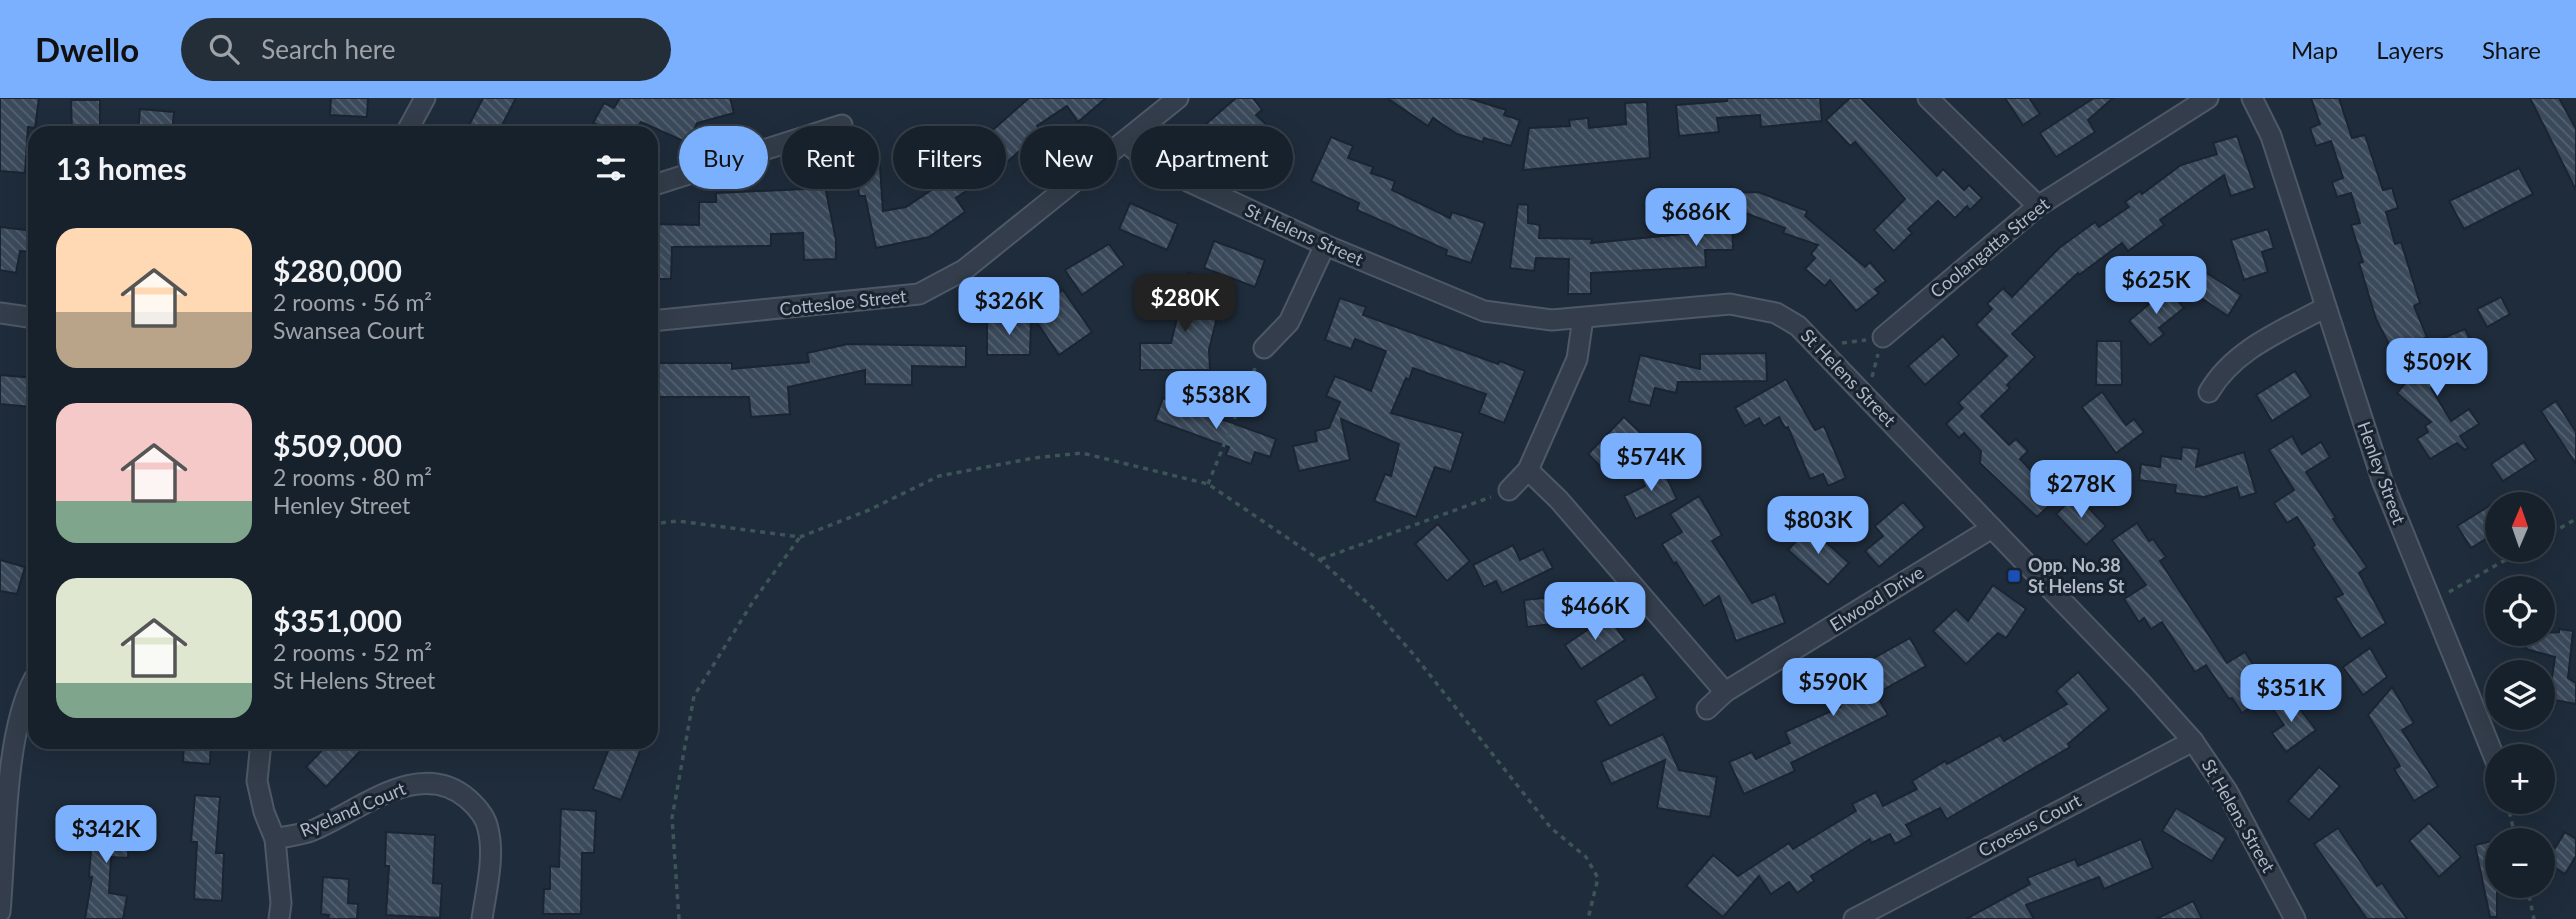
<!DOCTYPE html>
<html lang="en">
<head>
<meta charset="utf-8">
<style>
	:root { --surface:#17212c; --page:#242e38; --text:#f1f3f6; --muted:#9ea3a9; --line:#363e48; --accent:#7bb0ff }
	body { margin:0; font-family:Lato,sans-serif; background:var(--page); color:var(--text); height:100vh; display:flex; flex-direction:column; font-size:26px; white-space:nowrap }
	* { box-sizing:border-box; margin:0 }
	p { font-size:23px; color:var(--muted) }
	.icon { flex:none; width:38px; height:38px; fill:none; stroke:currentColor; stroke-width:2; stroke-linecap:round; stroke-linejoin:round }
	.map { position:relative; flex:1; overflow:hidden }
	.drawer { position:absolute; left:28px; top:28px; width:630px; height:623px; display:flex; flex-direction:column; background:var(--surface); border-radius:21px; box-shadow:0 7px 28px #0002,0 0 0 2px var(--line) }
	.drawer>* { flex:none }
	.banner { position:absolute; left:679px; top:28px; width:665px; height:63px; display:flex; gap:14px }
	.needle { width:46px; rotate:2deg }
	.tools { position:absolute; left:2485px; top:394px; display:grid; gap:14px }
	.tools a { display:grid; place-items:center; width:70px; height:70px; border-radius:50%; background:var(--surface); box-shadow:0 7px 28px #0002,0 0 0 2px var(--line); font-size:35px }
	.price { position:absolute; translate:-50% -60px; padding:0 16px; border-radius:14px; background:var(--accent); color:#111; font-size:23px; line-height:46px; filter:drop-shadow(0 2px 4px #0008) }
	.price::after { content:''; position:absolute; left:50%; top:42px; width:21px; height:16px; margin-left:-10px; background:inherit; clip-path:polygon(0 0,100% 0,50% 100%) }
	.price.on { background:#222; color:#fff }
	ul { padding:0; list-style:none }
	li { display:flex; align-items:center; gap:21px; height:175px; padding:0 28px }
	li span { display:grid; place-items:center; flex:none; width:196px; height:140px; border-radius:21px; color:#555 }
	li>.icon { margin-inline-start:auto }
	span .icon { width:84px; height:84px; fill:#fffc; stroke-width:1 }
	li b { font-size:30px }
	h2 { display:flex; justify-content:space-between; align-items:center; height:84px; padding:0 28px; font-size:30px }
	.pill { padding:0 24px; border-radius:32px; background:var(--surface); box-shadow:0 7px 28px #0002,0 0 0 2px var(--line); font-size:24px; line-height:63px }
	.pill.on { background:var(--accent); color:#111 }
	header { display:flex; align-items:center; gap:42px; box-sizing:border-box; height:98px; padding:0 35px; background:var(--accent); color:#111 }
	header strong { font-size:33px }
	nav { display:flex; gap:38px; margin-inline-start:auto; font-size:24px }
	.search { width:490px; height:63px; background:var(--page); display:flex; align-items:center; gap:18px; box-sizing:border-box; padding:0 24px; border-radius:38px; color:var(--muted); font-size:26px }
	.map>svg:first-child { display:block }
	.building { fill:url(#building-back-hatch); stroke:#1b2532; stroke-width:2 }
	.lines { fill:none; stroke-linecap:round; stroke-linejoin:round }
	.minor-casing { stroke:#4e5866; stroke-width:23 }
	.path { stroke:#3c5556; stroke-width:3.5; stroke-dasharray:5 5; stroke-linecap:butt }
	.minor { stroke:#333d4b; stroke-width:19 }
	.transit-dot { fill:#1a4fb4; stroke:#192330; stroke-width:2.5 }
	.labels { text-anchor:middle; stroke-width:6; stroke-linejoin:round; paint-order:stroke }
	.street-label { font-size:18px; fill:#aeb8c7; stroke:#192330 }
	.poi-label { font-size:18px; font-weight:bold; fill:#aeb8c7; stroke:#192330; text-anchor:start }
</style>
</head>
<body>
<header>
<strong>Dwello</strong>
<div class="search"><svg class="icon" aria-label="search" viewBox="0 0 24 24"><circle cx="10" cy="10" r="6"/><path d="M15 15l6 6"/></svg>Search here</div>
<nav><a>Map</a><a>Layers</a><a>Share</a></nav>
</header>
<div class="map">
<svg width="2576" height="821" viewBox="0 0 2576 821">
	<defs>
		<pattern id="building-back-hatch" width="6" height="6" patternUnits="userSpaceOnUse" patternTransform="scale(1.75)"><rect width="6" height="6" fill="#3b4a5b"/><path d="M-1 5l2 2M0 0l6 6M5-1l2 2" fill="none" stroke="#556271"/></pattern>
	</defs>
	<rect width="100%" height="100%" fill="#1f2c3b"/>
	<g class="building">
		<polygon points="0,0 39,0 35,30 28,29 25,75 0,73"/>
		<polygon points="331,0 368,0 367,19 330,17"/>
		<polygon points="483,0 516,0 498,35 465,35"/>
		<polygon points="620,0 730,0 734,15 697,25 688,45 641,24 634,35 593,35 598,27 593,25 604,5 614,10"/>
		<polygon points="1029,0 1106,0 1078,24 1067,8 1037,28 1042,33 1005,66 956,100 965,114 929,139 876,150 865,98 859,98 856,56 879,54 883,113 906,109 949,80 946,77 952,73 936,51 965,29 978,45"/>
		<polygon points="1236,0 1253,0 1262,12 1256,17 1295,54 1272,78 1256,63 1262,56 1237,33 1216,52 1199,32"/>
		<polygon points="1387,0 1468,0 1506,12 1504,17 1520,22 1511,48 1484,40 1483,44 1457,36 1433,20 1428,28"/>
		<polygon points="1727,0 1820,0 1822,23 1761,29 1760,17 1717,20 1719,34 1679,38 1676,7 1727,3"/>
		<polygon points="1850,0 1861,0 1937,78 1943,71 1964,92 1969,87 1982,100 1970,112 1967,108 1955,120 1938,103 1908,131 1912,135 1894,153 1874,132 1905,101 1855,44 1850,48 1826,22"/>
		<polygon points="2005,0 2029,0 2040,16 2023,27"/>
		<polygon points="2094,0 2113,0 2088,22 2095,34 2056,59 2040,35"/>
		<polygon points="2311,0 2339,0 2352,40 2365,37 2383,92 2392,90 2398,110 2386,114 2395,146 2401,144 2420,205 2414,208 2427,239 2393,254 2376,221 2359,165 2363,164 2351,127 2360,125 2351,95 2337,99 2332,84 2343,80 2331,43 2316,48 2310,30 2320,26"/>
		<polygon points="2530,0 2559,0 2576,31 2576,92"/>
		<polygon points="71,2 100,2 100,35 72,35"/>
		<polygon points="1647,4 1650,60 1523,72 1529,30 1570,28 1569,22 1588,20 1589,30 1626,26 1625,5"/>
		<polygon points="140,11 174,14 172,35 138,35"/>
		<polygon points="2237,38 2255,90 2231,98 2224,77 2160,122 2164,127 2128,153 2122,145 2079,177 2078,175 2012,236 2035,259 2007,287 2010,290 1981,318 2009,347 2016,341 2028,353 2020,361 2057,400 2037,419 1980,365 1981,353 1964,335 1959,340 1946,326 1963,310 1958,305 2007,258 1976,227 1992,211 1987,206 2003,190 2012,199 2059,150 2095,124 2099,129 2129,109 2125,104 2140,93 2142,96 2181,67 2217,56 2213,45"/>
		<polygon points="1331,39 1353,48 1348,60 1373,69 1371,75 1395,83 1392,92 1450,120 1452,114 1485,125 1471,165 1446,157 1447,152 1357,112 1359,105 1311,83"/>
		<polygon points="820,64 836,142 836,161 804,162 803,135 771,136 771,148 672,149 671,181 651,181 651,126 699,127 699,104 716,104 716,95 804,91 799,68"/>
		<polygon points="2519,70 2533,96 2464,131 2449,103"/>
		<polygon points="1758,94 1807,113 1805,118 1865,169 1870,164 1886,183 1875,191 1879,195 1856,213 1830,182 1825,188 1805,171 1815,160 1811,156 1818,147 1783,135 1785,130 1732,110 1733,152 1705,152 1706,169 1591,175 1591,196 1568,196 1569,161 1536,160 1534,173 1510,170 1518,106 1528,107 1528,125 1540,127 1539,140 1592,141 1591,145 1712,133 1711,102 1696,96"/>
		<polygon points="1130,105 1178,126 1167,152 1119,131"/>
		<polygon points="0,129 35,133 35,154 20,153 16,175 0,172"/>
		<polygon points="2268,131 2274,150 2262,154 2268,174 2244,182 2231,142"/>
		<polygon points="1214,143 1265,162 1255,189 1204,170"/>
		<polygon points="1109,146 1124,167 1082,197 1065,172"/>
		<polygon points="2202,172 2241,197 2228,218 2189,192"/>
		<polygon points="1188,175 1211,181 1202,216 1217,219 1209,252 1210,272 1140,272 1140,245 1171,245"/>
		<polygon points="2167,191 2184,210 2159,230 2164,236 2150,247 2129,223"/>
		<polygon points="1063,192 1092,234 1059,257 1030,214"/>
		<polygon points="2501,199 2510,216 2487,229 2477,211"/>
		<polygon points="1340,200 1366,209 1363,217 1498,266 1500,263 1525,273 1504,325 1479,315 1486,296 1413,270 1409,282 1406,280 1391,315 1463,335 1451,374 1435,369 1416,419 1374,403 1385,376 1391,378 1399,346 1341,321 1350,362 1299,373 1293,348 1317,343 1315,333 1329,330 1340,304 1326,298 1335,278 1371,293 1386,253 1355,241 1351,251 1325,242"/>
		<polygon points="987,220 1031,221 1030,257 987,257"/>
		<polygon points="2465,231 2472,246 2434,262 2446,272 2431,290 2451,323 2469,311 2479,326 2460,338 2468,350 2465,352 2457,345 2430,361 2417,341 2428,334 2425,328 2431,324 2397,295 2406,284 2404,282 2436,243"/>
		<polygon points="1943,238 1959,257 1925,287 1908,268"/>
		<polygon points="2097,243 2121,243 2122,287 2096,287"/>
		<polygon points="848,246 966,248 966,269 912,268 912,287 865,286 865,272 788,289 790,316 751,319 749,299 651,299 651,265 732,265 732,271 809,264 807,255"/>
		<polygon points="1766,255 1767,283 1678,284 1676,295 1655,290 1650,308 1629,303 1640,257 1700,271 1700,256"/>
		<polygon points="2295,273 2311,298 2272,323 2256,297"/>
		<polygon points="0,277 35,280 32,309 0,306"/>
		<polygon points="1786,281 1815,332 1824,328 1846,380 1828,388 1823,376 1810,381 1788,329 1785,330 1779,319 1764,328 1759,320 1745,328 1735,310"/>
		<polygon points="2102,294 2126,327 2134,321 2144,334 2116,355 2082,309"/>
		<polygon points="1163,300 1276,341 1270,359 1255,354 1251,366 1226,357 1229,349 1155,322"/>
		<polygon points="2556,303 2576,334 2576,366 2541,313"/>
		<polygon points="1624,319 1644,338 1608,376 1588,356"/>
		<polygon points="2292,338 2302,356 2321,344 2330,359 2306,374 2336,420 2333,421 2367,469 2359,475 2386,525 2361,541 2335,500 2343,496 2312,449 2315,447 2297,419 2287,425 2274,405 2294,392 2269,352"/>
		<polygon points="2524,344 2536,362 2503,383 2491,366"/>
		<polygon points="2182,349 2199,351 2196,369 2244,354 2256,395 2240,400 2237,389 2204,399 2175,395 2176,387 2139,382 2141,366 2160,369 2161,358 2181,361"/>
		<polygon points="1660,366 1677,401 1636,421 1624,398 1645,388 1639,376"/>
		<polygon points="2076,397 2106,428 2086,447 2056,416"/>
		<polygon points="1699,398 1722,437 1712,443 1752,505 1775,496 1785,525 1736,543 1719,498 1704,508 1676,464 1674,466 1662,446 1682,434 1670,416"/>
		<polygon points="2497,403 2497,434 2471,450 2457,428"/>
		<polygon points="1903,404 1925,429 1879,469 1865,453 1883,438 1875,428"/>
		<polygon points="2137,425 2149,443 2153,441 2166,459 2160,463 2227,565 2245,554 2255,570 2250,573 2267,599 2242,615 2232,600 2229,601 2206,567 2195,574 2162,524 2151,531 2144,520 2139,524 2124,501 2146,487 2112,442"/>
		<polygon points="1438,426 1470,463 1447,483 1415,446"/>
		<polygon points="1809,429 1849,465 1828,487 1788,452"/>
		<polygon points="1513,447 1520,462 1543,451 1553,470 1502,495 1496,483 1484,489 1473,467"/>
		<polygon points="0,462 25,469 17,496 0,493"/>
		<polygon points="1993,487 2026,511 2006,540 1998,535 1966,566 1933,533 1956,511 1968,523"/>
		<polygon points="1574,497 1577,523 1527,529 1524,502"/>
		<polygon points="1608,518 1625,542 1581,571 1565,547"/>
		<polygon points="2559,531 2573,533 2568,580 2576,585 2576,606 2549,601 2555,559 2526,551 2528,536 2559,534"/>
		<polygon points="1910,540 1926,568 1876,596 1888,617 1791,665 1795,673 1744,696 1729,664 1752,654 1756,661 1790,645 1785,634 1840,609 1830,592 1876,565 1874,560"/>
		<polygon points="2370,550 2387,579 2363,597 2343,569"/>
		<polygon points="2078,574 2109,611 2068,646 2070,649 1947,721 1940,710 1906,727 1912,737 1895,746 1890,736 1871,745 1870,741 1811,778 1814,783 1797,795 1789,784 1771,796 1759,778 1723,819 1686,788 1713,757 1738,778 1789,745 1793,751 1856,713 1852,706 1876,694 1883,708 1917,691 1912,683 1945,663 1947,666 2000,637 2004,643 2067,606 2056,593"/>
		<polygon points="1643,576 1657,600 1610,628 1595,603"/>
		<polygon points="2392,589 2414,625 2402,632 2438,688 2414,703 2394,671 2400,668 2368,617"/>
		<polygon points="2289,597 2316,632 2286,654 2272,635 2284,627 2272,610"/>
		<polygon points="1663,636 1679,672 1717,679 1710,719 1657,710 1665,662 1611,686 1601,664"/>
		<polygon points="184,644 211,644 210,666 183,664"/>
		<polygon points="330,644 369,644 326,689 306,669"/>
		<polygon points="626,644 642,648 621,702 593,691 611,645 623,650"/>
		<polygon points="2319,669 2340,688 2309,722 2288,703"/>
		<polygon points="195,697 220,699 216,755 224,755 222,803 194,801 197,744 191,744"/>
		<polygon points="2176,710 2226,740 2212,763 2162,733"/>
		<polygon points="94,711 121,712 120,735 129,735 128,760 111,759 109,795 127,798 123,821 85,821 92,779 89,779"/>
		<polygon points="561,711 596,713 594,755 582,755 581,816 543,816 544,791 550,791 550,768 559,769"/>
		<polygon points="2429,725 2461,759 2439,779 2409,743"/>
		<polygon points="2338,730 2377,788 2382,785 2407,821 2367,821 2314,746"/>
		<polygon points="386,734 435,737 433,785 442,786 440,820 386,817 389,768 385,768"/>
		<polygon points="2565,734 2576,741 2576,758 2565,776 2543,762 2543,742 2555,750"/>
		<polygon points="2141,741 2153,770 2104,791 2099,779 2026,807 2034,821 1966,821 2030,786 2027,780 2075,761 2078,768"/>
		<polygon points="2497,742 2497,819 2490,819 2475,747"/>
		<polygon points="323,779 349,781 348,805 358,806 357,821 328,821 329,817 321,816"/>
		<polygon points="2193,803 2202,821 2156,821"/>
	</g>
	<g class="lines">
		<g class="minor-casing">
			<g id="minor">
				<polyline points="1928,0 2038,108"/>
				<polyline points="2252,0 2271,38 2382,382 2497,666"/>
				<polyline points="406,35 425,0"/>
				<polyline points="1126,44 1151,66 1325,147 1484,213 1552,222 1730,206 1776,215 1798,228 2141,585 2193,643 2227,693 2295,821"/>
				<polyline points="651,88 842,27"/>
				<polyline points="0,215 35,220"/>
				<polyline points="651,223 919,196 964,172 1178,0"/>
				<polyline points="1883,239 2038,108 2208,0"/>
				<polyline points="1264,250 1289,224 1325,147"/>
				<path d="M2209 294C2234 251 2282 233 2324 210"/>
				<polyline points="1528,372 1559,402 1725,594"/>
				<polyline points="1509,392 1528,372 1577,261 1583,220"/>
				<polyline points="1707,611 1725,594 1992,430"/>
				<polyline points="261,644 257,683 264,714 275,741 281,805 279,821"/>
				<path d="M275 741C287 738 300 737 311 733 357 715 419 658 468 701 477 709 486 719 488 731 495 759 486 793 482 821"/>
				<path d="M0 814C6 749 4 636 34 581"/>
				<polyline points="1854,821 2193,643"/>
			</g>
		</g>
		<g class="path">
			<polyline points="1842,245 1866,242"/>
			<polyline points="1872,279 1878,256"/>
			<polyline points="1208,386 1256,268"/>
			<polyline points="651,426 678,423 800,439 869,412 939,378 1034,360 1082,355 1208,386 1320,462 1373,510 1414,557 1551,730 1586,759 1598,780 1588,821"/>
			<polyline points="2543,440 2576,421"/>
			<polyline points="1321,461 1491,399"/>
			<polyline points="2449,494 2523,452"/>
			<polyline points="2507,704 2516,742"/>
			<polyline points="2527,788 2534,821"/>
			<polyline points="679,821 672,720 694,598 754,502 800,439"/>
		</g>
		<use href="#minor" class="minor"/>
	</g>
	<rect class="transit-dot" x="2007" y="471" width="14" height="14" rx="3.5"/>
	<g class="labels">
		<g class="street-label">
			<text transform="translate(1304 137) rotate(24)" y="6">St Helens Street</text>
			<text transform="translate(1990 150) rotate(-39)" y="6">Coolangatta Street</text>
			<text transform="translate(843 205) rotate(-6)" y="6">Cottesloe Street</text>
			<text transform="translate(1848 280) rotate(46)" y="6">St Helens Street</text>
			<text transform="translate(2381 375) rotate(70)" y="6">Henley Street</text>
			<text transform="translate(1877 501) rotate(-32)" y="6">Elwood Drive</text>
			<text transform="translate(353 712) rotate(-23)" y="6">Ryeland Court</text>
			<text transform="translate(2238 718) rotate(60)" y="6">St Helens Street</text>
			<text transform="translate(2030 728) rotate(-28)" y="6">Croesus Court</text>
		</g>
		<g class="poi-label">
			<text x="2028" y="474">Opp. No.38<tspan x="2028" dy="21">St Helens St</tspan></text>
		</g>
	</g>
</svg>
<div class="tools">
<a><svg class="needle" viewBox="-14 -14 28 28"><path d="M0-13l5 13h-10z" fill="#e53935"/><path d="M0 13l5-13h-10z" fill="#9ea3a9"/></svg></a>
<a><svg class="icon" aria-label="locate" viewBox="0 0 24 24"><circle cx="12" cy="12" r="6"/><path d="M12 2v4M12 18v4M2 12h4M18 12h4"/></svg></a>
<a><svg class="icon" aria-label="layers" viewBox="0 0 24 24"><path d="M12 4l9 5-9 5-9-5zM3 14l9 5 9-5"/></svg></a>
<a>+</a>
<a>−</a>
</div>
<b class="price" style="left:1696px;top:150px">$686K</b>
<b class="price" style="left:2156px;top:218px">$625K</b>
<b class="price on" style="left:1185px;top:236px">$280K</b>
<b class="price" style="left:1009px;top:239px">$326K</b>
<b class="price" style="left:2437px;top:300px">$509K</b>
<b class="price" style="left:1216px;top:333px">$538K</b>
<b class="price" style="left:1651px;top:395px">$574K</b>
<b class="price" style="left:2081px;top:422px">$278K</b>
<b class="price" style="left:1818px;top:458px">$803K</b>
<b class="price" style="left:1595px;top:544px">$466K</b>
<b class="price" style="left:1833px;top:620px">$590K</b>
<b class="price" style="left:2291px;top:626px">$351K</b>
<b class="price" style="left:106px;top:767px">$342K</b>
<div class="banner">
<a class="pill on">Buy</a>
<a class="pill">Rent</a>
<a class="pill">Filters</a>
<a class="pill">New</a>
<a class="pill">Apartment</a>
</div>
<section class="drawer">
<h2>13 homes<svg class="icon" aria-label="filters" viewBox="0 0 24 24"><path d="M4 7h16M4 17h16"/><circle cx="9" cy="7" r="2"/><circle cx="15" cy="17" r="2"/></svg></h2>
<ul>
<li><span style="background:linear-gradient(#ffd9b3 60%,#b9a48a 0)"><svg class="icon" aria-label="home" viewBox="0 0 24 24"><path d="M3 11l9-7 9 7M6 9v11h12V9"/></svg></span><div><b>$280,000</b><p>2 rooms · 56 m²</p><p>Swansea Court</p></div></li>
<li><span style="background:linear-gradient(#f6c9c9 70%,#7fa58c 0)"><svg class="icon" aria-label="home" viewBox="0 0 24 24"><path d="M3 11l9-7 9 7M6 9v11h12V9"/></svg></span><div><b>$509,000</b><p>2 rooms · 80 m²</p><p>Henley Street</p></div></li>
<li><span style="background:linear-gradient(#dfe7d0 75%,#7fa58c 0)"><svg class="icon" aria-label="home" viewBox="0 0 24 24"><path d="M3 11l9-7 9 7M6 9v11h12V9"/></svg></span><div><b>$351,000</b><p>2 rooms · 52 m²</p><p>St Helens Street</p></div></li>
</ul>
</section>
</div>
</body>
</html>
